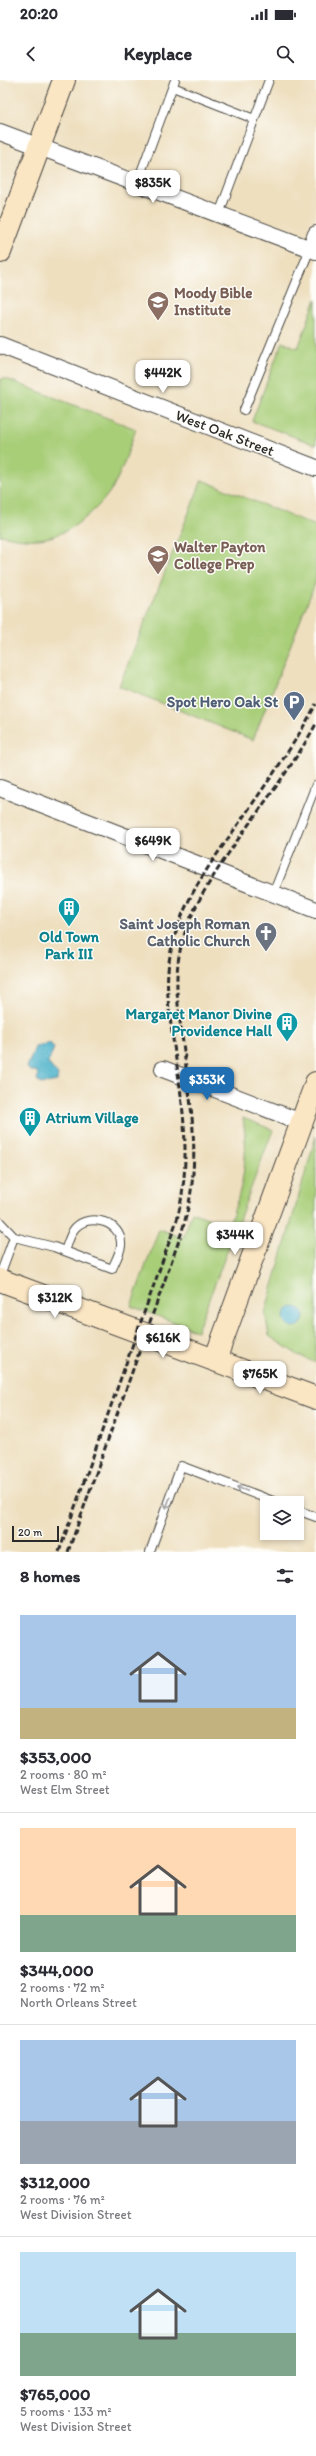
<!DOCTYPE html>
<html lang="en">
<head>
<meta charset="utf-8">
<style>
	:root { --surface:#fff; --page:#f2f2f3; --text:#2b2b33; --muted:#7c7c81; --line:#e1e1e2; --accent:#1f6fb2 }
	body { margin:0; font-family:Itim,sans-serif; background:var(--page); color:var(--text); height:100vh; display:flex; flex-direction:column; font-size:15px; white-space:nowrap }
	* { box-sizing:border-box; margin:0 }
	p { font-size:13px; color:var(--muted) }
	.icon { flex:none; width:22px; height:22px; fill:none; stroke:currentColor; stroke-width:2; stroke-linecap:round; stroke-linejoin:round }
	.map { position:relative; height:1472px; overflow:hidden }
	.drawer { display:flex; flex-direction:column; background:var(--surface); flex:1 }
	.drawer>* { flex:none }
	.buttons { position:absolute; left:260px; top:1416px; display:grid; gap:8px }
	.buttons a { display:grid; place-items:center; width:44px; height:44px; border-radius:0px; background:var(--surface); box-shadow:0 2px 6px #0003; font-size:20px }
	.scale { position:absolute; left:12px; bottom:10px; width:47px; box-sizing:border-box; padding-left:4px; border:2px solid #2b2b2b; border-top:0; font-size:11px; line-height:14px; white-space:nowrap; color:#2b2b2b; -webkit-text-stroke:3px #fdfcf7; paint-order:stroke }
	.price { position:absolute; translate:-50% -34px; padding:0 9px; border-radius:8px; background:#fff; color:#222; font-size:13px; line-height:26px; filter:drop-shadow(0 1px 2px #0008) }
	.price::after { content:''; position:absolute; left:50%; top:24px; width:12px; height:9px; margin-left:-6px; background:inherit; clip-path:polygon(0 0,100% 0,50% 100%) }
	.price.active { background:var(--accent); color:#fff }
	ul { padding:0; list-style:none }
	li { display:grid; align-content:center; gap:8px; height:212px; padding:0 20px }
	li+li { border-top:1px solid var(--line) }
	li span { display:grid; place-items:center; height:124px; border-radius:0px; color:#555 }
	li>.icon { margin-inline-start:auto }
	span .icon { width:72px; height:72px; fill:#fffc; stroke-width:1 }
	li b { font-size:17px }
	h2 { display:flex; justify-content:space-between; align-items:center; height:48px; padding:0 20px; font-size:17px }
	.status { display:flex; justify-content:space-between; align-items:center; height:28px; padding:0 20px; background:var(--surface); direction:ltr }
	.status svg { height:11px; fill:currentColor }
	header { display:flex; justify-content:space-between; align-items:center; height:52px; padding:0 20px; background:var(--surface); font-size:18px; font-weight:700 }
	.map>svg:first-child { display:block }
	.green { fill:#a8ce78; stroke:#6a7c52 }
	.water { fill:#4bb1ca; stroke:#3b6e7a }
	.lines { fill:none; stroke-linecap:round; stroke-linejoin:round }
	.lane-casing { stroke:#484641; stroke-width:10 }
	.street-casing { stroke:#484641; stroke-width:18 }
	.secondary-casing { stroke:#484641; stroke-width:24 }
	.lane { stroke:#fff; stroke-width:8 }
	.street { stroke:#fff; stroke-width:16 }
	.secondary { stroke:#fbe6c4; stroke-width:22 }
	.rail { stroke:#2b2b2b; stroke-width:3; stroke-dasharray:6 3; stroke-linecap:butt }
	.oneway { stroke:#a0a0a0 }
	.labels { text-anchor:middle; stroke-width:3; stroke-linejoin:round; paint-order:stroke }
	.education-label { font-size:15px; font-weight:bold; fill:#785e54; stroke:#fdfcf7; text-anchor:start }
	.street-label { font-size:15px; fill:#2b2b2b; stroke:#fdfcf7 }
	.service-label { font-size:15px; font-weight:bold; fill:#4e5e75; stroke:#fdfcf7; text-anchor:end }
	.worship-label { font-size:15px; font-weight:bold; fill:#5b616d; stroke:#fdfcf7; text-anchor:end }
	.culture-label { font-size:15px; font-weight:bold; fill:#0d838f; stroke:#fdfcf7 }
</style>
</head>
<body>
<div class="status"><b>20:20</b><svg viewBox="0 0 49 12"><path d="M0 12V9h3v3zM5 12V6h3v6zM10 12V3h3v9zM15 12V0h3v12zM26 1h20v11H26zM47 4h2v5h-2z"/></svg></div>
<header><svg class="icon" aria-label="back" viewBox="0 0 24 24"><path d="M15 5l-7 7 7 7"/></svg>Keyplace<svg class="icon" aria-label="search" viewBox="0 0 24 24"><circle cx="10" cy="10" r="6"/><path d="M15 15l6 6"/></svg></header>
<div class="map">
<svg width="316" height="1472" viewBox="0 0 316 1472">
	<rect width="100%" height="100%" fill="#fdfcf7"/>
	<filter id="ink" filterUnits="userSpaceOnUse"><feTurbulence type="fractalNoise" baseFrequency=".025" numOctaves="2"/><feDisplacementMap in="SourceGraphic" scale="8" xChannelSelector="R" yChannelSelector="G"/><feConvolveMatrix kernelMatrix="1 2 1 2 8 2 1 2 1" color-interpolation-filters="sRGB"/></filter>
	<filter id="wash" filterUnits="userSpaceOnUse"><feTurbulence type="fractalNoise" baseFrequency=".012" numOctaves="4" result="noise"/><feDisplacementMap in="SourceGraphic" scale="16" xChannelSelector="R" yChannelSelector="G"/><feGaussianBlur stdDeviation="0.9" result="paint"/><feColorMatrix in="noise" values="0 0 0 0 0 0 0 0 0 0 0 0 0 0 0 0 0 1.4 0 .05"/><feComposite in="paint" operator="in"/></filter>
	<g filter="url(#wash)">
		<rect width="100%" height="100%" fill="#eedfbf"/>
		<g class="green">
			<polygon points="316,219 316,365 252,341 282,262 298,268"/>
			<path d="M4 298 136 349C129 368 123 389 113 407 99 429 72 453 46 458 30 461 15 458 0 455V300Z"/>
			<polygon points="202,400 316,446 316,501 253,660 119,606"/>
			<path d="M243 1038 273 1050 197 1251 131 1226 159 1149 183 1158 192 1132 228 1146C243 1110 249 1077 243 1038Z"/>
			<polygon points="316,1056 316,1283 298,1275 269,1256 265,1233"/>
		</g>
		<g class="water">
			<polygon points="50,963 54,968 48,983 58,995 57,1001 41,1004 37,1000 38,995 36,991 30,991 27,987 35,967"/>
			<circle cx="294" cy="1237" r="10"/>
		</g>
	</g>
	<g filter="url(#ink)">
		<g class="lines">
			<g class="lane-casing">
				<g id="lane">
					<polyline points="173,7 254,39"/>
					<polyline points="137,103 175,0"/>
					<polyline points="219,134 269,0"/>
					<polyline points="244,330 310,169"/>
					<polyline points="273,814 316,705"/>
					<polyline points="0,1142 14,1157"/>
					<path d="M0 1195 14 1157 54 1167 112 1189C115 1182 120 1173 121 1166 123 1142 90 1132 75 1148 70 1154 68 1163 65 1171"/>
					<polyline points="297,1430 316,1437"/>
					<polyline points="150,1472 181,1386 278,1423"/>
				</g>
			</g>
			<g class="street-casing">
				<g id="street">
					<polyline points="0,52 316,171"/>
					<polyline points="310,169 316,154"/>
					<polyline points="0,265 316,388"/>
					<polyline points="0,708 316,830"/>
					<polyline points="163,989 301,1042"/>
				</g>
			</g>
			<g class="secondary-casing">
				<g id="secondary">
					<polyline points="0,172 64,0"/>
					<polyline points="0,1200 316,1318"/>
					<polyline points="215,1280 316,1003"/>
				</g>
			</g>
			<use href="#lane" class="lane"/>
			<use href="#street" class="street"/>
			<use href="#secondary" class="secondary"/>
			<g class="rail">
				<path d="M59 1472 177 1140C192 1079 183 1027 174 966 170 938 165 910 169 882 177 827 208 787 239 743 266 704 294 666 316 624"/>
				<path d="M68 1472 178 1163C204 1089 192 1038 183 963 179 934 174 906 179 876 186 837 206 807 228 774 257 731 291 690 316 644"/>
			</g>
		</g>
		<defs><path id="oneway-shaft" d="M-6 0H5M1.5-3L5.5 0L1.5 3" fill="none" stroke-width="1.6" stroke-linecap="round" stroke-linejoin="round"/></defs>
		<g class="oneway">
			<use href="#oneway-shaft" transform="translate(242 1409) rotate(-159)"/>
			<use href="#oneway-shaft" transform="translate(168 1423) rotate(110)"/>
		</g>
	</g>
	<defs>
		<g id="university-pin" transform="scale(1.15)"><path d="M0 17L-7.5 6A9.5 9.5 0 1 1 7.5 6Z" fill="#8d6e63" stroke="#fdfcf7"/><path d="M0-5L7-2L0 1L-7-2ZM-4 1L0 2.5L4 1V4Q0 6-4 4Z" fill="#fff"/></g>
		<g id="school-pin" transform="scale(1.15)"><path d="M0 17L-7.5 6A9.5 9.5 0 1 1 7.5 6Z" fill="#8d6e63" stroke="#fdfcf7"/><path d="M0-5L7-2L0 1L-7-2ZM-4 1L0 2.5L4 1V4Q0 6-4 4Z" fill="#fff"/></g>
		<g id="parking-pin" transform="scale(1.15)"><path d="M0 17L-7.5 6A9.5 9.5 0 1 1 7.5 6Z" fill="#5c6f8a" stroke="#fdfcf7"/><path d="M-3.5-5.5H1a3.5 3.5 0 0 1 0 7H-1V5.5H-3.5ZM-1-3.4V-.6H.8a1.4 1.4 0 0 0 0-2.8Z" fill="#fff"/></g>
		<g id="building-pin" transform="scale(1.15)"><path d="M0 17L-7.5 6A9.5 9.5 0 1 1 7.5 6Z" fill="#0f9aa8" stroke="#fdfcf7"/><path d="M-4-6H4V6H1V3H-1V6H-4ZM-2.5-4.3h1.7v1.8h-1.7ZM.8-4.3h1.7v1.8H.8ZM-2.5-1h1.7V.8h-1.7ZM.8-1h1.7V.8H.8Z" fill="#fff"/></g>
		<g id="church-pin" transform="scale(1.15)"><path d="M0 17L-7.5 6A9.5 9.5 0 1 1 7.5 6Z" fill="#6b7280" stroke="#fdfcf7"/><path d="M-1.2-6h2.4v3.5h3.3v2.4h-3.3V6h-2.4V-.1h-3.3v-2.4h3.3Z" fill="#fff"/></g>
	</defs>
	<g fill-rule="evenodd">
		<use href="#university-pin" x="158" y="222"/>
		<use href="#school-pin" x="158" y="476"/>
		<use href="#parking-pin" x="294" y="622"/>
		<use href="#building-pin" x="69" y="828"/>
		<use href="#church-pin" x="266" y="853"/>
		<use href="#building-pin" x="287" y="943"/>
		<use href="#building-pin" x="30" y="1038"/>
	</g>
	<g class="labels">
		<g class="education-label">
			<text x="174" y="218">Moody Bible<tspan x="174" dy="17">Institute</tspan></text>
			<text x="174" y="472">Walter Payton<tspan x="174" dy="17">College Prep</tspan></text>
		</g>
		<g class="street-label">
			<text transform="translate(225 353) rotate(21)" y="5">West Oak Street</text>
		</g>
		<g class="service-label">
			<text x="278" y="627">Spot Hero Oak St</text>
		</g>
		<g class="worship-label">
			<text x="250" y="849">Saint Joseph Roman<tspan x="250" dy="17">Catholic Church</tspan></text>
		</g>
		<g class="culture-label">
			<text x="69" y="862">Old Town<tspan x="69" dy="17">Park III</tspan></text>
			<text x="272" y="939" text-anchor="end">Margaret Manor Divine<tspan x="272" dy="17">Providence Hall</tspan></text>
			<text x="46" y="1043" text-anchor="start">Atrium Village</text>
		</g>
	</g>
</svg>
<div class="buttons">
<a><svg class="icon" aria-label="layers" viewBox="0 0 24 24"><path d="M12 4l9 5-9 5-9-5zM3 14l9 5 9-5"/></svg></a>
</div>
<div class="scale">20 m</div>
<b class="price" style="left:153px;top:124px">$835K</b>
<b class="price" style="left:163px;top:314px">$442K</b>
<b class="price" style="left:153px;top:782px">$649K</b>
<b class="price active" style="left:207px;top:1021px">$353K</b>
<b class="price" style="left:235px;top:1176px">$344K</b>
<b class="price" style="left:55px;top:1239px">$312K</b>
<b class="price" style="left:163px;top:1279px">$616K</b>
<b class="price" style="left:260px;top:1315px">$765K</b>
</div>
<section class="drawer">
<h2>8 homes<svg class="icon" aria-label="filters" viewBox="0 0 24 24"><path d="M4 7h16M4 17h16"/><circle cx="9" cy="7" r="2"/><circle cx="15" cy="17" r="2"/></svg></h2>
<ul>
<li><span style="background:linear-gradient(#a9c7e8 75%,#c2b280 0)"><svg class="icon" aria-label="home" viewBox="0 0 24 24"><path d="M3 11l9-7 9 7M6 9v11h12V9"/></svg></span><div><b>$353,000</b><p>2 rooms · 80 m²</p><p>West Elm Street</p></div></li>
<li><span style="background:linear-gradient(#ffd9b3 70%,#7fa58c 0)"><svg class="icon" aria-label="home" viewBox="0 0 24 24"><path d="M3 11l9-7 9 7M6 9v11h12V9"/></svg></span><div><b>$344,000</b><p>2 rooms · 72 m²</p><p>North Orleans Street</p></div></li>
<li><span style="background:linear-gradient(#a9c7e8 65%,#9aa5b1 0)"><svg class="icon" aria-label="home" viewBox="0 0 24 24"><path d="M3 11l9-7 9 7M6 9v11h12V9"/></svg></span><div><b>$312,000</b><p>2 rooms · 76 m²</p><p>West Division Street</p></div></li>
<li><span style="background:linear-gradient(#bfe0f5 65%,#7fa58c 0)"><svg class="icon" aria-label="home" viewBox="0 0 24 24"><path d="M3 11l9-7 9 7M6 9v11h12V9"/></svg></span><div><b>$765,000</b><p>5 rooms · 133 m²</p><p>West Division Street</p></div></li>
</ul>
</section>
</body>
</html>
